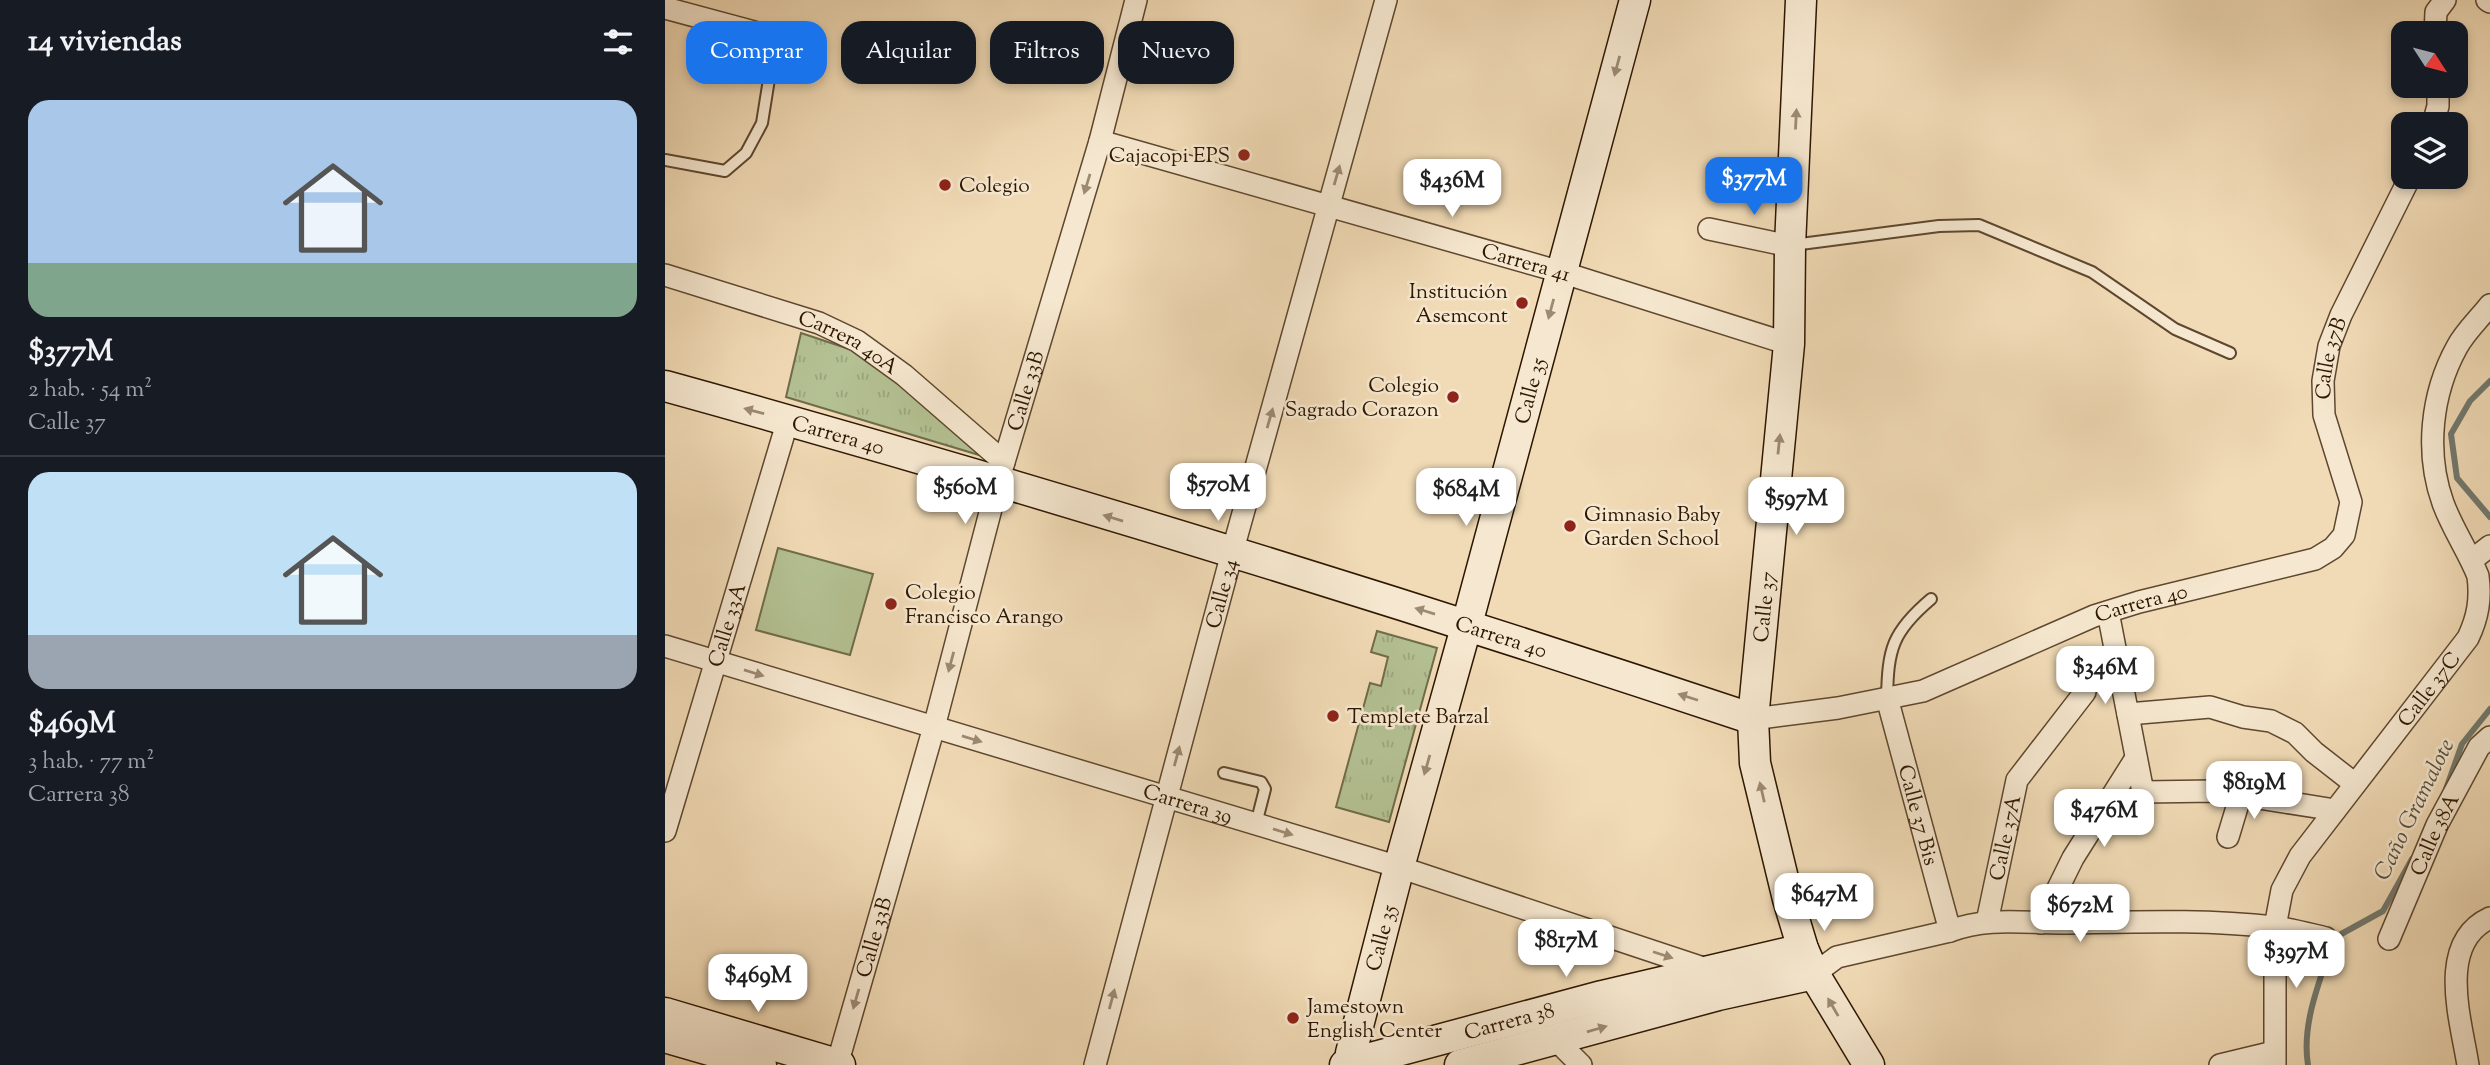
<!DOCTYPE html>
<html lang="es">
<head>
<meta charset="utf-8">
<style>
	:root { --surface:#171b24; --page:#20242c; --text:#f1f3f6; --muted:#9ea1a6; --line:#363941; --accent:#1a73e8 }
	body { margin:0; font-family:"Sorts Mill Goudy",serif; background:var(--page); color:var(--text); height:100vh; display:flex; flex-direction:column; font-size:26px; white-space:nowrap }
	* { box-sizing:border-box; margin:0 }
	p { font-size:23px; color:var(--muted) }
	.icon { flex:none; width:38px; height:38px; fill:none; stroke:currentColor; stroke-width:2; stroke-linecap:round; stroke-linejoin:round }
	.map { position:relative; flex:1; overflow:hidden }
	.drawer { display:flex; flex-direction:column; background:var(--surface); width:665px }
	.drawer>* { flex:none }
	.top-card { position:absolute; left:21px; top:21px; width:665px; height:63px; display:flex; gap:14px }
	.needle { width:46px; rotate:126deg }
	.tools { position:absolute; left:1726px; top:21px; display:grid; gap:14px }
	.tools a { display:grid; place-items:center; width:77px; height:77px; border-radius:14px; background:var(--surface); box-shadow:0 4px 10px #0003; font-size:35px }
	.price { position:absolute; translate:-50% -60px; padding:0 16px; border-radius:14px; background:#fff; color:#222; font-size:23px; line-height:46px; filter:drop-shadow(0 2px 4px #0008) }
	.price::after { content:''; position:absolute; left:50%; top:42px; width:21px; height:16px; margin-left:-10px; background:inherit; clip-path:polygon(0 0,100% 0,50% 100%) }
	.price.current { background:var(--accent); color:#fff }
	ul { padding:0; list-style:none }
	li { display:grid; align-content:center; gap:14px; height:371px; padding:0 28px }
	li+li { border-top:2px solid var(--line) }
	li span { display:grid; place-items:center; height:217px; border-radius:21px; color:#555 }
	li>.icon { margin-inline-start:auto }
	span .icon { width:126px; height:126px; fill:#fffc; stroke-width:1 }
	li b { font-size:30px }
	h2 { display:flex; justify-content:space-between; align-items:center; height:84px; padding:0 28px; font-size:30px }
	.chip { padding:0 24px; border-radius:21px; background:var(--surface); box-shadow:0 4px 10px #0003; font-size:24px; line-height:63px }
	.chip.current { background:var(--accent); color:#fff }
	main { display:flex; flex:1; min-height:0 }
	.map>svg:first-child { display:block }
	.grass { fill:url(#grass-tufts); stroke:#706c4a; stroke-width:2 }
	.pitch { fill:#b4c193; stroke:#706c4a; stroke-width:2 }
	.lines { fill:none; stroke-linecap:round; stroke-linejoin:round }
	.stream { stroke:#71786e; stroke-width:6 }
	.lane-casing { stroke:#5e472e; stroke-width:14 }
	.street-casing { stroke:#5e472e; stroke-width:24 }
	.secondary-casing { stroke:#2d1600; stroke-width:33 }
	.lane { stroke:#f6e8d0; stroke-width:10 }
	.street { stroke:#f6e8d0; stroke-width:21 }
	.secondary { stroke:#f6e8d0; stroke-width:30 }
	.oneway { fill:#9c8a72 }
	.poi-dot { fill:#8f2418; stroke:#f6e8d0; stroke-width:2.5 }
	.labels { text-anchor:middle; stroke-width:5; stroke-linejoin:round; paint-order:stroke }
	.poi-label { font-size:21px; fill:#2d1600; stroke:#f6e8d0; text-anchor:start }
	.street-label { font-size:21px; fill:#2d1600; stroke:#f6e8d0 }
	.water-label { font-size:23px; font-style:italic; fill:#554f40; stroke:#f6e8d0 }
</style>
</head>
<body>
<main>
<section class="drawer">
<h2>14 viviendas<svg class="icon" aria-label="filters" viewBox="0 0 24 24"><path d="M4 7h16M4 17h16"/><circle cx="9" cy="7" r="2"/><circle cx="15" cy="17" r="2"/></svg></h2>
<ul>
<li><span style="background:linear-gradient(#a9c7e8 75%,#7fa58c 0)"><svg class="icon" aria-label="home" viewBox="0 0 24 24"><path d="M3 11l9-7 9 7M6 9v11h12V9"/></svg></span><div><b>$377M</b><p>2 hab. · 54 m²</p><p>Calle 37</p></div></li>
<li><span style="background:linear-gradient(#bfe0f5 75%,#9aa5b1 0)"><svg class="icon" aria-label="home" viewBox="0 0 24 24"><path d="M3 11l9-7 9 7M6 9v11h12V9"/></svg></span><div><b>$469M</b><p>3 hab. · 77 m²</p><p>Carrera 38</p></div></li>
</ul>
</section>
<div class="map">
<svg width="1825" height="1065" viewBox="0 0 1825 1065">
	<defs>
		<pattern id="grass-tufts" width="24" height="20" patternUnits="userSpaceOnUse" patternTransform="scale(1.75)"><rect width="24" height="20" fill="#b4c193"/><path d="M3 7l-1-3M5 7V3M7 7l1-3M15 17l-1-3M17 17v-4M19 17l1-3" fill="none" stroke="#9ba57d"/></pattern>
	</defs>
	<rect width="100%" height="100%" fill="#f1dbb6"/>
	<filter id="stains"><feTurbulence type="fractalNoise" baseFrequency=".00286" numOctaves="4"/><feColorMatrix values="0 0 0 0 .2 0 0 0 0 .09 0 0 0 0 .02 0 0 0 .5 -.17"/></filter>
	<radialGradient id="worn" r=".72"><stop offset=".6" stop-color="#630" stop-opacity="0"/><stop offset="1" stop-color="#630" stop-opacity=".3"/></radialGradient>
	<g class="grass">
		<polygon points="136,333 199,354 324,458 121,397"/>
		<polygon points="712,631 772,648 724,822 671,807 705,683 716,686 723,657 706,652"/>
	</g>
	<polygon class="pitch" points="113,548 208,574 185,655 91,630"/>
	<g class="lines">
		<g class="stream">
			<polyline points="1825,381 1805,401 1786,434 1792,478 1825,517"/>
			<polyline points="1781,789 1797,744 1825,709"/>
			<path d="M1643 1065C1636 1023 1656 978 1669 938L1718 911 1747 859"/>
		</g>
		<g class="lane-casing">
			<g id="lane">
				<polyline points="0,160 60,171 81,153 97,123 105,73"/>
				<polyline points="1128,245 1274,226 1314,225 1427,272 1510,329 1565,353"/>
				<path d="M1222 698C1223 649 1227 632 1266 599"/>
				<polyline points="559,773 596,782 600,789 591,824"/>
			</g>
		</g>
		<g class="street-casing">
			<g id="street">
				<polyline points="1822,0 1825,2"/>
				<polyline points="0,8 145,47"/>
				<polyline points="1770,33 1771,12 1780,0"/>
				<polyline points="1768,124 1773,106 1773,86"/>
				<path id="s1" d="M435 141 896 272 1124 344"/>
				<polyline points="1044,229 1125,246"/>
				<path id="s2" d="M0 275 154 323 192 341 239 375 339 462"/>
				<polyline points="1807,560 1825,546"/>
				<polyline points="1443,612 1478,792 1550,791 1670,810"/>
				<path id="s3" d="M0 646 734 867 1044 970"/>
				<path id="s4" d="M1222 698 1285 931"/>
				<polyline points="1463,714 1545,707 1578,717 1606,721 1630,733 1649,752 1690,784"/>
				<path id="s5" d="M1088 719 1173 708 1258 691 1429 616 1474 602 1650 559 1668 548 1679 535 1686 502 1659 415 1658 381 1664 346 1676 315 1745 177"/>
				<path id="s6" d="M0 831 123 420"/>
				<polyline points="1563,837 1576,794"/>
				<path id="s7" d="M1322 922 1352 780 1420 692"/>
				<polyline points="1376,923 1408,858 1471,758"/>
				<path id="s8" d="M1724 939 1772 825 1814 747 1825 737"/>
				<path d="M1149 974 1172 957 1285 931C1322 917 1357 923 1396 923 1467 922 1538 919 1609 927 1626 929 1644 934 1661 938"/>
				<polyline points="891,1040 916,1065"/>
				<path id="s9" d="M172 1065 269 727 333 482 435 141 471 0"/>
				<path id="s10" d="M430 1065 567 553 721 0"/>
				<polyline points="1555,1065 1609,1052"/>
				<path id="s11" d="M1610 1065V927L1617 890 1635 856 1803 638C1813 617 1816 599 1813 576 1803 551 1787 528 1778 503 1760 453 1766 394 1792 347 1800 332 1814 319 1825 305"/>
				<path d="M1803 1065C1796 1020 1771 943 1825 918"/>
			</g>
		</g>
		<g class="secondary-casing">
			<g id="secondary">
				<polyline points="1136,0 1125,246 1124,344 1088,719 1090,763 1123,899 1138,949 1149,974 1204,1065"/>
				<path id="s12" d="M0 386C365 487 728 599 1088 719"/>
				<polyline points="0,1013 175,1065"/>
				<polyline points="0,1037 96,1065"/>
				<path id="s13" d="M680 1065 937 996 1138 949"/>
				<path id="s14" d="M686 1065V1053L734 867 802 624 970 0"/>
				<polyline points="795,1065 1053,995 1149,974"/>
			</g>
		</g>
		<use href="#lane" class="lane"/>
		<use href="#street" class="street"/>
		<use href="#secondary" class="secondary"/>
	</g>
	<defs><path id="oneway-solid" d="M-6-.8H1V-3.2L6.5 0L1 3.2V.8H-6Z" transform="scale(1.75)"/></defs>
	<g class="oneway">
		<use href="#oneway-solid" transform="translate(952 66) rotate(105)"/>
		<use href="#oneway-solid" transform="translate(1131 119) rotate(-87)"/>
		<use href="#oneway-solid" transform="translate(672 175) rotate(-74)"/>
		<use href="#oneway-solid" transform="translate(422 184) rotate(107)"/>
		<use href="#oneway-solid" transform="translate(886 309) rotate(105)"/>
		<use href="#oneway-solid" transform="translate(89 411) rotate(-165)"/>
		<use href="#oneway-solid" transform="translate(605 418) rotate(-74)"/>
		<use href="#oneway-solid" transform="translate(1114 444) rotate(-84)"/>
		<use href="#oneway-solid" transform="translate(448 518) rotate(-163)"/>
		<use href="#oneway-solid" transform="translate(760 611) rotate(-163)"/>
		<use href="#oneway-solid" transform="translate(286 662) rotate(105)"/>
		<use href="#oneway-solid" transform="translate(89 673) rotate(17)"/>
		<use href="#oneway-solid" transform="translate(1023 697) rotate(-162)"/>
		<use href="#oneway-solid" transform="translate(307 739) rotate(17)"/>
		<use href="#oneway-solid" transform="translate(512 756) rotate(-75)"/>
		<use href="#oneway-solid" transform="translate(762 765) rotate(106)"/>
		<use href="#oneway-solid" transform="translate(1097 792) rotate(-103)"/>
		<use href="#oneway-solid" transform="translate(618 832) rotate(17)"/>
		<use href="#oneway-solid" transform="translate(998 955) rotate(18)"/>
		<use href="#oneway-solid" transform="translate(191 999) rotate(106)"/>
		<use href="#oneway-solid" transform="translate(447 999) rotate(-75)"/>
		<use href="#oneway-solid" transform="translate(1168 1007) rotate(-120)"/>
		<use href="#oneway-solid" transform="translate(932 1029) rotate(-16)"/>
	</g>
	<g class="poi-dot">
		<circle cx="579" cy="155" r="7"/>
		<circle cx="280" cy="185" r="7"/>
		<circle cx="857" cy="303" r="7"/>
		<circle cx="788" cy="397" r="7"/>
		<circle cx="905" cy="526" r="7"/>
		<circle cx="226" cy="604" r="7"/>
		<circle cx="668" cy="716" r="7"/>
		<circle cx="628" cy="1018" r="7"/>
	</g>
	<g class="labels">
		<g class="poi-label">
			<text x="565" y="162" text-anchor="end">Cajacopi EPS</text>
			<text x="294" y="192">Colegio</text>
			<text x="843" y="298" text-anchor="end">Institución<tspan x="843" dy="24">Asemcont</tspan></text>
			<text x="774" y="392" text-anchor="end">Colegio<tspan x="774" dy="24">Sagrado Corazon</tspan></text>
			<text x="919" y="521">Gimnasio Baby<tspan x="919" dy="24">Garden School</tspan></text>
			<text x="240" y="599">Colegio<tspan x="240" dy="24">Francisco Arango</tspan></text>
			<text x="682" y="723">Templete Barzal</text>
			<text x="642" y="1013">Jamestown<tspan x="642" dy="24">English Center</tspan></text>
		</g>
		<g class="street-label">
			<text dy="7" stroke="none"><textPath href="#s1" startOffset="443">Carrera 41</textPath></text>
			<text dy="7" stroke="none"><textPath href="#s2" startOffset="196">Carrera 40A</textPath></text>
			<text dy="7" stroke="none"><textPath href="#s5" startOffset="808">Calle 37B</textPath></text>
			<text dy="7" stroke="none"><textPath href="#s14" startOffset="698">Calle 35</textPath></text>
			<text dy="7" stroke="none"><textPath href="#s9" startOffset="700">Calle 33B</textPath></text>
			<text dy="7" stroke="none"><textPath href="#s12" startOffset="180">Carrera 40</textPath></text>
			<text dy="7" stroke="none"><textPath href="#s10" startOffset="488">Calle 34</textPath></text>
			<text dy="7" stroke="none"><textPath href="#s5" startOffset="408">Carrera 40</textPath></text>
			<text transform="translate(1099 607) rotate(-84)" y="7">Calle 37</text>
			<text dy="7" stroke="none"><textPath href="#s6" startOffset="215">Calle 33A</textPath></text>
			<text dy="7" stroke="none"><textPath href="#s12" startOffset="873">Carrera 40</textPath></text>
			<text dy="7" stroke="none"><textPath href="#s11" startOffset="425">Calle 37C</textPath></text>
			<text dy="7" stroke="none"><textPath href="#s3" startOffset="546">Carrera 39</textPath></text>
			<text dy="7" stroke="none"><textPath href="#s4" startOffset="121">Calle 37 Bis</textPath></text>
			<text dy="7" stroke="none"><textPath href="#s8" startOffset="114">Calle 38A</textPath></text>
			<text dy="7" stroke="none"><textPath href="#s7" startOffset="86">Calle 37A</textPath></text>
			<text dy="7" stroke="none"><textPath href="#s9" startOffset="133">Calle 33B</textPath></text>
			<text dy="7" stroke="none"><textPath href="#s14" startOffset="131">Calle 35</textPath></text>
			<text dy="7" stroke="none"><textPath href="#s13" startOffset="170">Carrera 38</textPath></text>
		</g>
		<g class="water-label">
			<text transform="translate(1748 809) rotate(-64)" y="8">Caño Gramalote</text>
		</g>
	</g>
	<rect width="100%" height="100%" filter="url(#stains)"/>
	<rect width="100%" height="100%" fill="url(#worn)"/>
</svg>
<div class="tools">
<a><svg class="needle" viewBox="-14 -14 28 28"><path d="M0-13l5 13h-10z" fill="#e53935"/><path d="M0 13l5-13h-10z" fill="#9ea1a6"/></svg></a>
<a><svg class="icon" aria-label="layers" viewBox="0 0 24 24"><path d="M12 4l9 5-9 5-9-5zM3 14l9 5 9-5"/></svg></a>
</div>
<b class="price current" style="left:1089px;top:217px">$377M</b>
<b class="price" style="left:787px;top:219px">$436M</b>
<b class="price" style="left:553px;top:523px">$570M</b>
<b class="price" style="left:300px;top:526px">$560M</b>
<b class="price" style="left:801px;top:528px">$684M</b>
<b class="price" style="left:1131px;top:537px">$597M</b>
<b class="price" style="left:1440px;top:706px">$346M</b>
<b class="price" style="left:1589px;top:821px">$819M</b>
<b class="price" style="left:1439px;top:849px">$476M</b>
<b class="price" style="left:1159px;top:933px">$647M</b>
<b class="price" style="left:1415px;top:944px">$672M</b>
<b class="price" style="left:901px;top:979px">$817M</b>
<b class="price" style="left:1631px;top:990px">$397M</b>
<b class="price" style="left:93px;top:1014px">$469M</b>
<div class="top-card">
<a class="chip current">Comprar</a>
<a class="chip">Alquilar</a>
<a class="chip">Filtros</a>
<a class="chip">Nuevo</a>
</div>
</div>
</main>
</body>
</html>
